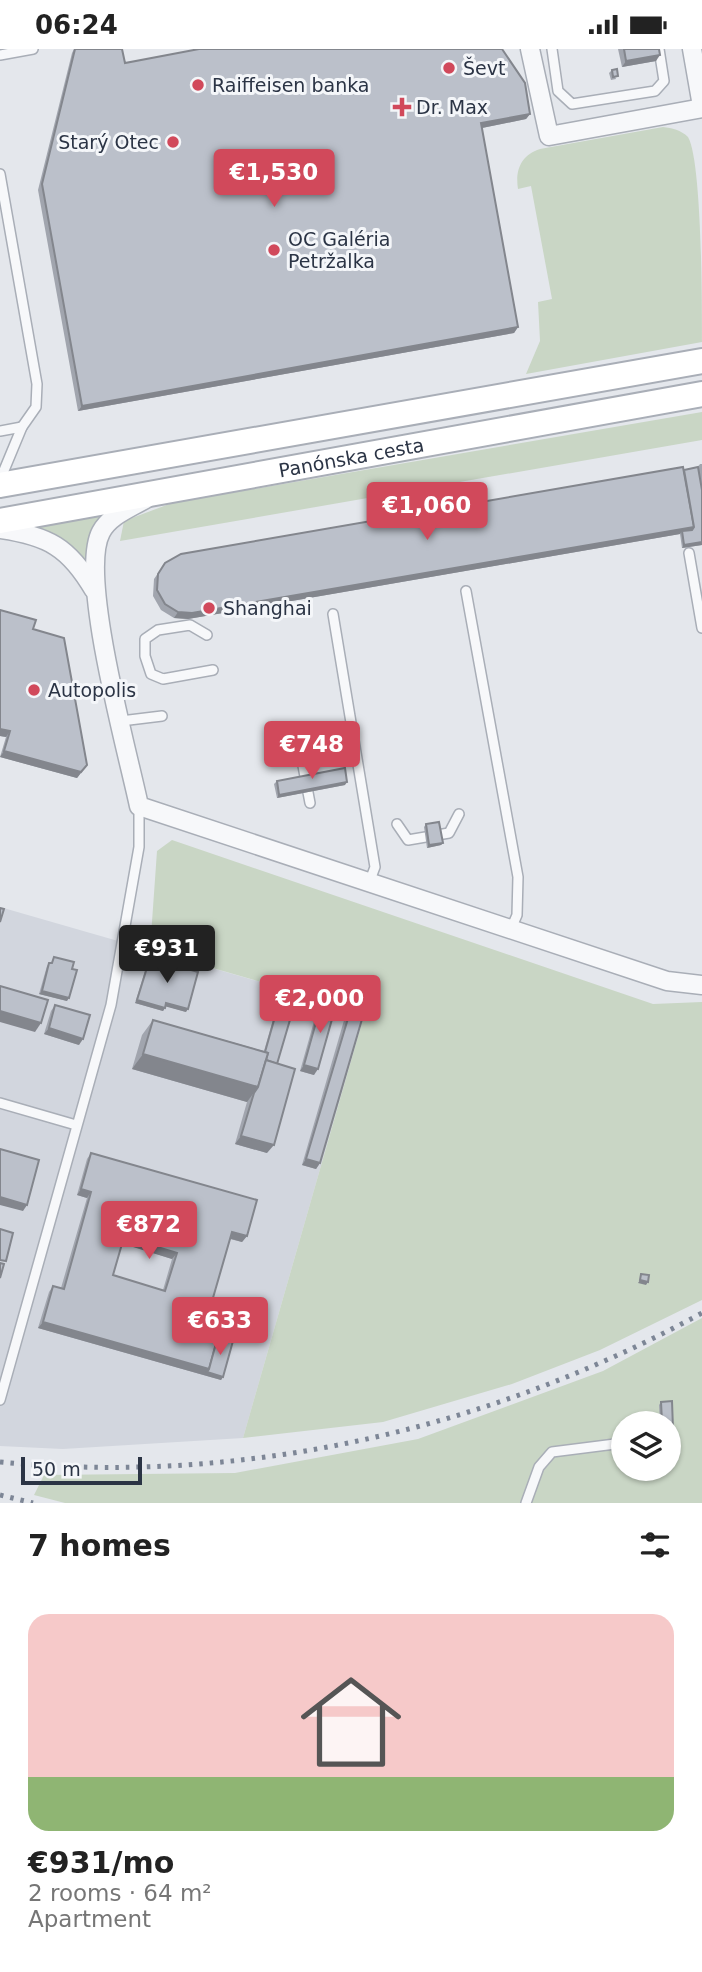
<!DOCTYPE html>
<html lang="en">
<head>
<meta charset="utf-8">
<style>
	:root { --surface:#fff; --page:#f2f2f2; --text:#222; --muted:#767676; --accent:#d1495b }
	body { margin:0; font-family:"DejaVu Sans",sans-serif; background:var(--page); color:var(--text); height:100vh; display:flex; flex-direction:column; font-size:26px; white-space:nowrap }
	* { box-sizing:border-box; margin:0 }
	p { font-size:23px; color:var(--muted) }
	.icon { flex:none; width:38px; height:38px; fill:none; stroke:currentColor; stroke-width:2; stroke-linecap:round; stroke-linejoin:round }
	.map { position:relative; height:1454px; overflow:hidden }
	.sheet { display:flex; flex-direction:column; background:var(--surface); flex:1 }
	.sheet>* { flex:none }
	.controls { position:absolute; left:611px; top:1362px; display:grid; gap:14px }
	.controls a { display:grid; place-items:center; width:70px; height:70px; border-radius:50%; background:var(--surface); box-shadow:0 2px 5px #0004; font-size:35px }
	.scale { position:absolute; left:21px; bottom:18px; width:121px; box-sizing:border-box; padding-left:7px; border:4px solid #2b3445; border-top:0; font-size:19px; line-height:24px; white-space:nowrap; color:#2b3445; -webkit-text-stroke:5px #f4f6f9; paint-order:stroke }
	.price { position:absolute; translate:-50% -60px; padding:0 16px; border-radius:7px; background:var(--accent); color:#fff; font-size:23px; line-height:46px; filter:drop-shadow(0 2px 4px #0008) }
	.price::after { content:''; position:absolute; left:50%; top:42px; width:21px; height:16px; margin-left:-10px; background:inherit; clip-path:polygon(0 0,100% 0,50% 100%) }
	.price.on { background:#222; color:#fff }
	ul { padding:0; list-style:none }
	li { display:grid; align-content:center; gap:14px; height:371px; padding:0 28px }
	li span { display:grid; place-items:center; height:217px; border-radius:21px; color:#555 }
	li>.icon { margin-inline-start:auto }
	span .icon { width:126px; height:126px; fill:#fffc; stroke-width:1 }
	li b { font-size:30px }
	h2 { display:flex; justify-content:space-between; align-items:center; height:84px; padding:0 28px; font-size:30px }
	.status { display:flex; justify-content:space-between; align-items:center; height:49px; padding:0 35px; background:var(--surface); direction:ltr }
	.status svg { height:19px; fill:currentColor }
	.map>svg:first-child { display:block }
	.built { fill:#d2d6de }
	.green { fill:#c9d6c5; fill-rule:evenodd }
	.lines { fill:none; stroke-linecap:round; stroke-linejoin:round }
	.lane-casing { stroke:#a9aeb7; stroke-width:12 }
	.street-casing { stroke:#a9aeb7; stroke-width:21 }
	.secondary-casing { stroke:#a9aeb7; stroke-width:28 }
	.lane { stroke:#f7f8fa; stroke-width:9 }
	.street { stroke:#f7f8fa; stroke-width:18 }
	.secondary { stroke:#fff; stroke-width:24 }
	.rail { stroke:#7d8696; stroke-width:5; stroke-dasharray:3.5 7; stroke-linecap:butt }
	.wall { fill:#a1a5ae; fill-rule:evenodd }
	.shaded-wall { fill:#83868d }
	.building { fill:#bbc0ca; stroke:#83868d; stroke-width:2; fill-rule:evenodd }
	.poi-dot { fill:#d1495b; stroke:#f4f6f9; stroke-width:2.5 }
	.labels { text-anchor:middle; stroke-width:6; stroke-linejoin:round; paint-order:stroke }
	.poi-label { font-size:19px; fill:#2b3445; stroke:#f4f6f9; text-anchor:start }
	.street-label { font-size:19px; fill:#2b3445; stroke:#f4f6f9 }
</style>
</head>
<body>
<div class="status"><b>06:24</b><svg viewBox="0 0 49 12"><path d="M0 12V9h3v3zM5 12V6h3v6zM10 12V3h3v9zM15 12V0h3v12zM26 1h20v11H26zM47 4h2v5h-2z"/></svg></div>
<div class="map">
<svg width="702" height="1454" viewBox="0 0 702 1454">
	<rect width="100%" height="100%" fill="#e4e7ec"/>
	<polygon class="built" points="0,858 365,963 243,1389 63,1400 0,1397"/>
	<g class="green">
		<path d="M663 78C672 79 681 81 688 88 702 112 702 256 702 293L526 325 540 292 538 253 552 250 531 137 518 140C515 121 521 106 540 100Z"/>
		<polygon points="702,363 702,391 120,492 124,472 172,454"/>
		<path d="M113 465 89 523C77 498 58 484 31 477Z"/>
		<polygon points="172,791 653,955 702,953 702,1251 600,1301 512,1335 383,1373 243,1389 365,963 150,901 157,802"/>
		<path d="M702 1269V1454H65L34 1446 44 1426 235 1424 418 1390 603 1322ZM623 1374H668V1419H623Z"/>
	</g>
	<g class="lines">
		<g class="lane-casing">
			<g id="lane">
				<polyline points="552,0 558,42 572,55 655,42 664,32 659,0"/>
				<polyline points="0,6 33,0"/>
				<polyline points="0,125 37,335 36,358 22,378 0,431"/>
				<polyline points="0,382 22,378"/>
				<polyline points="689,504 702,579"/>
				<polyline points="466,542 518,828 517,866 511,880"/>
				<polyline points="333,565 375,818 369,834"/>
				<polyline points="207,586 190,576 158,581 145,590 145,607 151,625 163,630 213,621"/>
				<polyline points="121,672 162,667"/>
				<polyline points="303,717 310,754"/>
				<polyline points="397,775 408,791 449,784 459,765"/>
				<polyline points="0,1054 76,1076"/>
				<polyline points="0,1351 111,956 139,798 139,757"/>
				<polyline points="526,1454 539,1418 552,1403 623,1394"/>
			</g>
		</g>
		<g class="street-casing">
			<g id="street">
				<polyline points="530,0 549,87 702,59"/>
				<polyline points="692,0 702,57"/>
				<path d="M147 449C131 459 110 466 101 483 78 526 128 704 139 757L667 932 702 936"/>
				<path d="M0 480C48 487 69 498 94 541"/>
			</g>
		</g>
		<g class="secondary-casing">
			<g id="secondary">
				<polyline points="0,436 702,312"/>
				<path id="s1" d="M0 472 702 345"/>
			</g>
		</g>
		<use href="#lane" class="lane"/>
		<use href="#street" class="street"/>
		<use href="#secondary" class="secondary"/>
		<g class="rail">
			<path d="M0 1413C243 1437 489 1380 702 1264"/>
			<polyline points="0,1446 33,1454"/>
		</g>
	</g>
	<g class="wall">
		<polygon points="74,0 122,0 125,14 194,1 194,0 502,0 530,65 526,70 482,79 518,278 514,284 78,362 38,141 72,4"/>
		<polygon points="618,0 659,0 656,12 622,18"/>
		<polygon points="612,21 616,30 611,31 609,24"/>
		<polygon points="700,415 702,415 702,496 682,499 680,485 188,570 174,569 161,561 153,547 154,530 161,520 698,418"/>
		<polygon points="0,561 33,580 87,716 77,729 0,708 6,688 0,687"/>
		<polygon points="277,732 345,736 277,749 274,735"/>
		<polygon points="426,775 443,794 441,796 427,799 424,778"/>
		<polygon points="54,908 67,952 39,945 47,917 49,914 51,914"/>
		<polygon points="150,909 186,963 166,957 163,962 135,954 148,912"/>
		<polygon points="282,943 277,1015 267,1104 235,1095 247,1053 132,1020 142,986 153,971 264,1002 280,946"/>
		<polygon points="322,952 314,1026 300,1022 318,958"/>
		<polygon points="55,956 79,996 44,985 51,962"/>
		<polygon points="352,956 320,1114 316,1120 302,1116 347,961"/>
		<path d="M91 1104 247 1187 242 1193 230 1190 204 1280 218 1287 223 1328 221 1331 38 1279 49 1243 53 1237 61 1239 87 1149 77 1146 87 1110ZM122 1194 172 1210 163 1241 113 1226Z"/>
		<polygon points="661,1353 673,1380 671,1383 668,1383 668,1374 660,1373 659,1356"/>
	</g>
	<g class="shaded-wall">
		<polygon points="660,6 656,12 622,18 626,12"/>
		<polygon points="530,65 526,70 477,80 481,74"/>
		<polygon points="518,278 514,284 78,362 82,357"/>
		<polygon points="694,478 690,484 682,482 680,485 188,570 174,569 178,563"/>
		<polygon points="702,493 702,496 682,499 684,496"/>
		<polygon points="0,680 10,682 6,688 0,687"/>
		<polygon points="4,702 87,716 77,729 0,708"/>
		<polygon points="347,733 345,736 277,749 279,746"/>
		<polygon points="443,794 441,796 427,799 429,796"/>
		<polygon points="42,942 69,949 67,952 39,945"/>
		<polygon points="137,951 165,959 163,962 135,954"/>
		<polygon points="166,954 188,960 186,963 164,957"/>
		<polygon points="0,962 41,974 35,983 0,973"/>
		<polygon points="49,979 83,990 79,996 44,985"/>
		<polygon points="143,1005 258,1038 247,1053 132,1020"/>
		<polygon points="304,1016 318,1020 314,1026 300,1022"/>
		<polygon points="241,1087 274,1096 267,1104 235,1095"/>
		<polygon points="306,1110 320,1114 316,1120 302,1116"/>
		<polygon points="81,1140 91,1143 87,1149 77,1146"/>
		<polygon points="0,1148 27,1156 23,1162 0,1156"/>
		<polygon points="232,1183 247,1187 242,1193 228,1189"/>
		<polygon points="124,1188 177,1204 172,1210 120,1194"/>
		<polygon points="640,1231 648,1233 646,1236 638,1234"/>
		<polygon points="43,1273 209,1320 223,1328 221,1331 38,1279"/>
	</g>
	<g class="building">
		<polygon points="75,0 122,0 125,14 199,0 502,0 525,34 530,65 481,74 518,278 82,357 42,135"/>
		<polygon points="624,0 659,0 660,6 626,12"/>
		<polygon points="617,20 618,27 613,28 612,21"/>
		<polygon points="683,418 694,478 192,564 178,563 165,555 157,541 158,525 165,514 181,505"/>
		<polygon points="698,418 702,441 702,493 684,496 682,482 692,481 694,478 684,421"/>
		<polygon points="0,561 36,571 33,580 64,589 87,716 81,723 4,702 10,682 0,680"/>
		<polygon points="345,719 347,733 279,746 277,732"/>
		<polygon points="439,773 443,794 429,796 426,775"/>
		<polygon points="0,859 4,860 0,873"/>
		<polygon points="54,908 74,913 72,920 77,921 69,949 42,942 49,914 52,914"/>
		<polygon points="150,909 198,923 188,960 166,954 165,959 137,951"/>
		<polygon points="0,937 48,951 41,974 0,962"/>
		<polygon points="282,943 297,947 277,1015 266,1011 268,1004 265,1003"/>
		<polygon points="322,952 336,956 318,1020 304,1016"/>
		<polygon points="55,956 90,966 83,990 49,979"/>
		<polygon points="352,956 365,960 320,1114 306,1110"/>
		<polygon points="153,971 268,1004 258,1038 143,1005"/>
		<polygon points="266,1011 295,1020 274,1096 241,1087 254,1044 258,1038"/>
		<polygon points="0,1100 39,1111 27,1156 0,1148"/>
		<path d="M91 1104 257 1151 247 1187 232 1183 204 1280 219 1284 209 1320 43 1273 53 1237 64 1240 91 1143 81 1140ZM124 1188 177 1204 165 1242 113 1226Z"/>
		<polygon points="0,1180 13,1184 6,1212 0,1211"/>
		<polygon points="0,1214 4,1215 0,1229"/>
		<polygon points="641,1225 649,1226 648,1233 640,1231"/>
		<polygon points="218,1287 233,1292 223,1328 207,1323 209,1320"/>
		<polygon points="672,1352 673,1380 668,1380 668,1374 658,1373 662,1373 661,1353"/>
	</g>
	<g class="poi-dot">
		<circle cx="449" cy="19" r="7"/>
		<circle cx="198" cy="36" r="7"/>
		<path d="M398.5 47.5h7v7h7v7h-7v7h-7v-7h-7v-7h7z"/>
		<circle cx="173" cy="93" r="7"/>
		<circle cx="274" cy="201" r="7"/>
		<circle cx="209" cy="559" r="7"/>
		<circle cx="34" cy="641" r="7"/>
	</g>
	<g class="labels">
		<g class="poi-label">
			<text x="463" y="26">Ševt</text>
			<text x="212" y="43">Raiffeisen banka</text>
			<text x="416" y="65">Dr. Max</text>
			<text x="159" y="100" text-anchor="end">Starý Otec</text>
			<text x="288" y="197">OC Galéria<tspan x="288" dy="22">Petržalka</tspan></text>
			<text x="223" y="566">Shanghai</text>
			<text x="48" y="648">Autopolis</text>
		</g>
		<g class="street-label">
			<text dy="7" stroke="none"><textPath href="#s1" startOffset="357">Panónska cesta</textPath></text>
		</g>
	</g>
</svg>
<div class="controls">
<a><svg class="icon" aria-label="layers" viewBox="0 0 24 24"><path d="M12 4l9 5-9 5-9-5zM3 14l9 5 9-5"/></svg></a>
</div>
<div class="scale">50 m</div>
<b class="price" style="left:274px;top:160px">€1,530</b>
<b class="price" style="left:427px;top:493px">€1,060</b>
<b class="price" style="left:312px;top:732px">€748</b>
<b class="price on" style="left:167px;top:936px">€931</b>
<b class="price" style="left:320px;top:986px">€2,000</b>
<b class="price" style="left:149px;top:1212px">€872</b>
<b class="price" style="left:220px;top:1308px">€633</b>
</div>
<section class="sheet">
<h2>7 homes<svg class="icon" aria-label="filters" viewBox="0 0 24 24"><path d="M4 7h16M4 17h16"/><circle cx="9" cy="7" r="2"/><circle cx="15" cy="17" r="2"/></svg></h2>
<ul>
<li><span style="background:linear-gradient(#f6c9c9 75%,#8fb573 0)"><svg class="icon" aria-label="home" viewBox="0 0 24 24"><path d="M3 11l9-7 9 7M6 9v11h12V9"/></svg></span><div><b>€931/mo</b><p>2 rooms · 64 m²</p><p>Apartment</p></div></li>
</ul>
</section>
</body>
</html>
